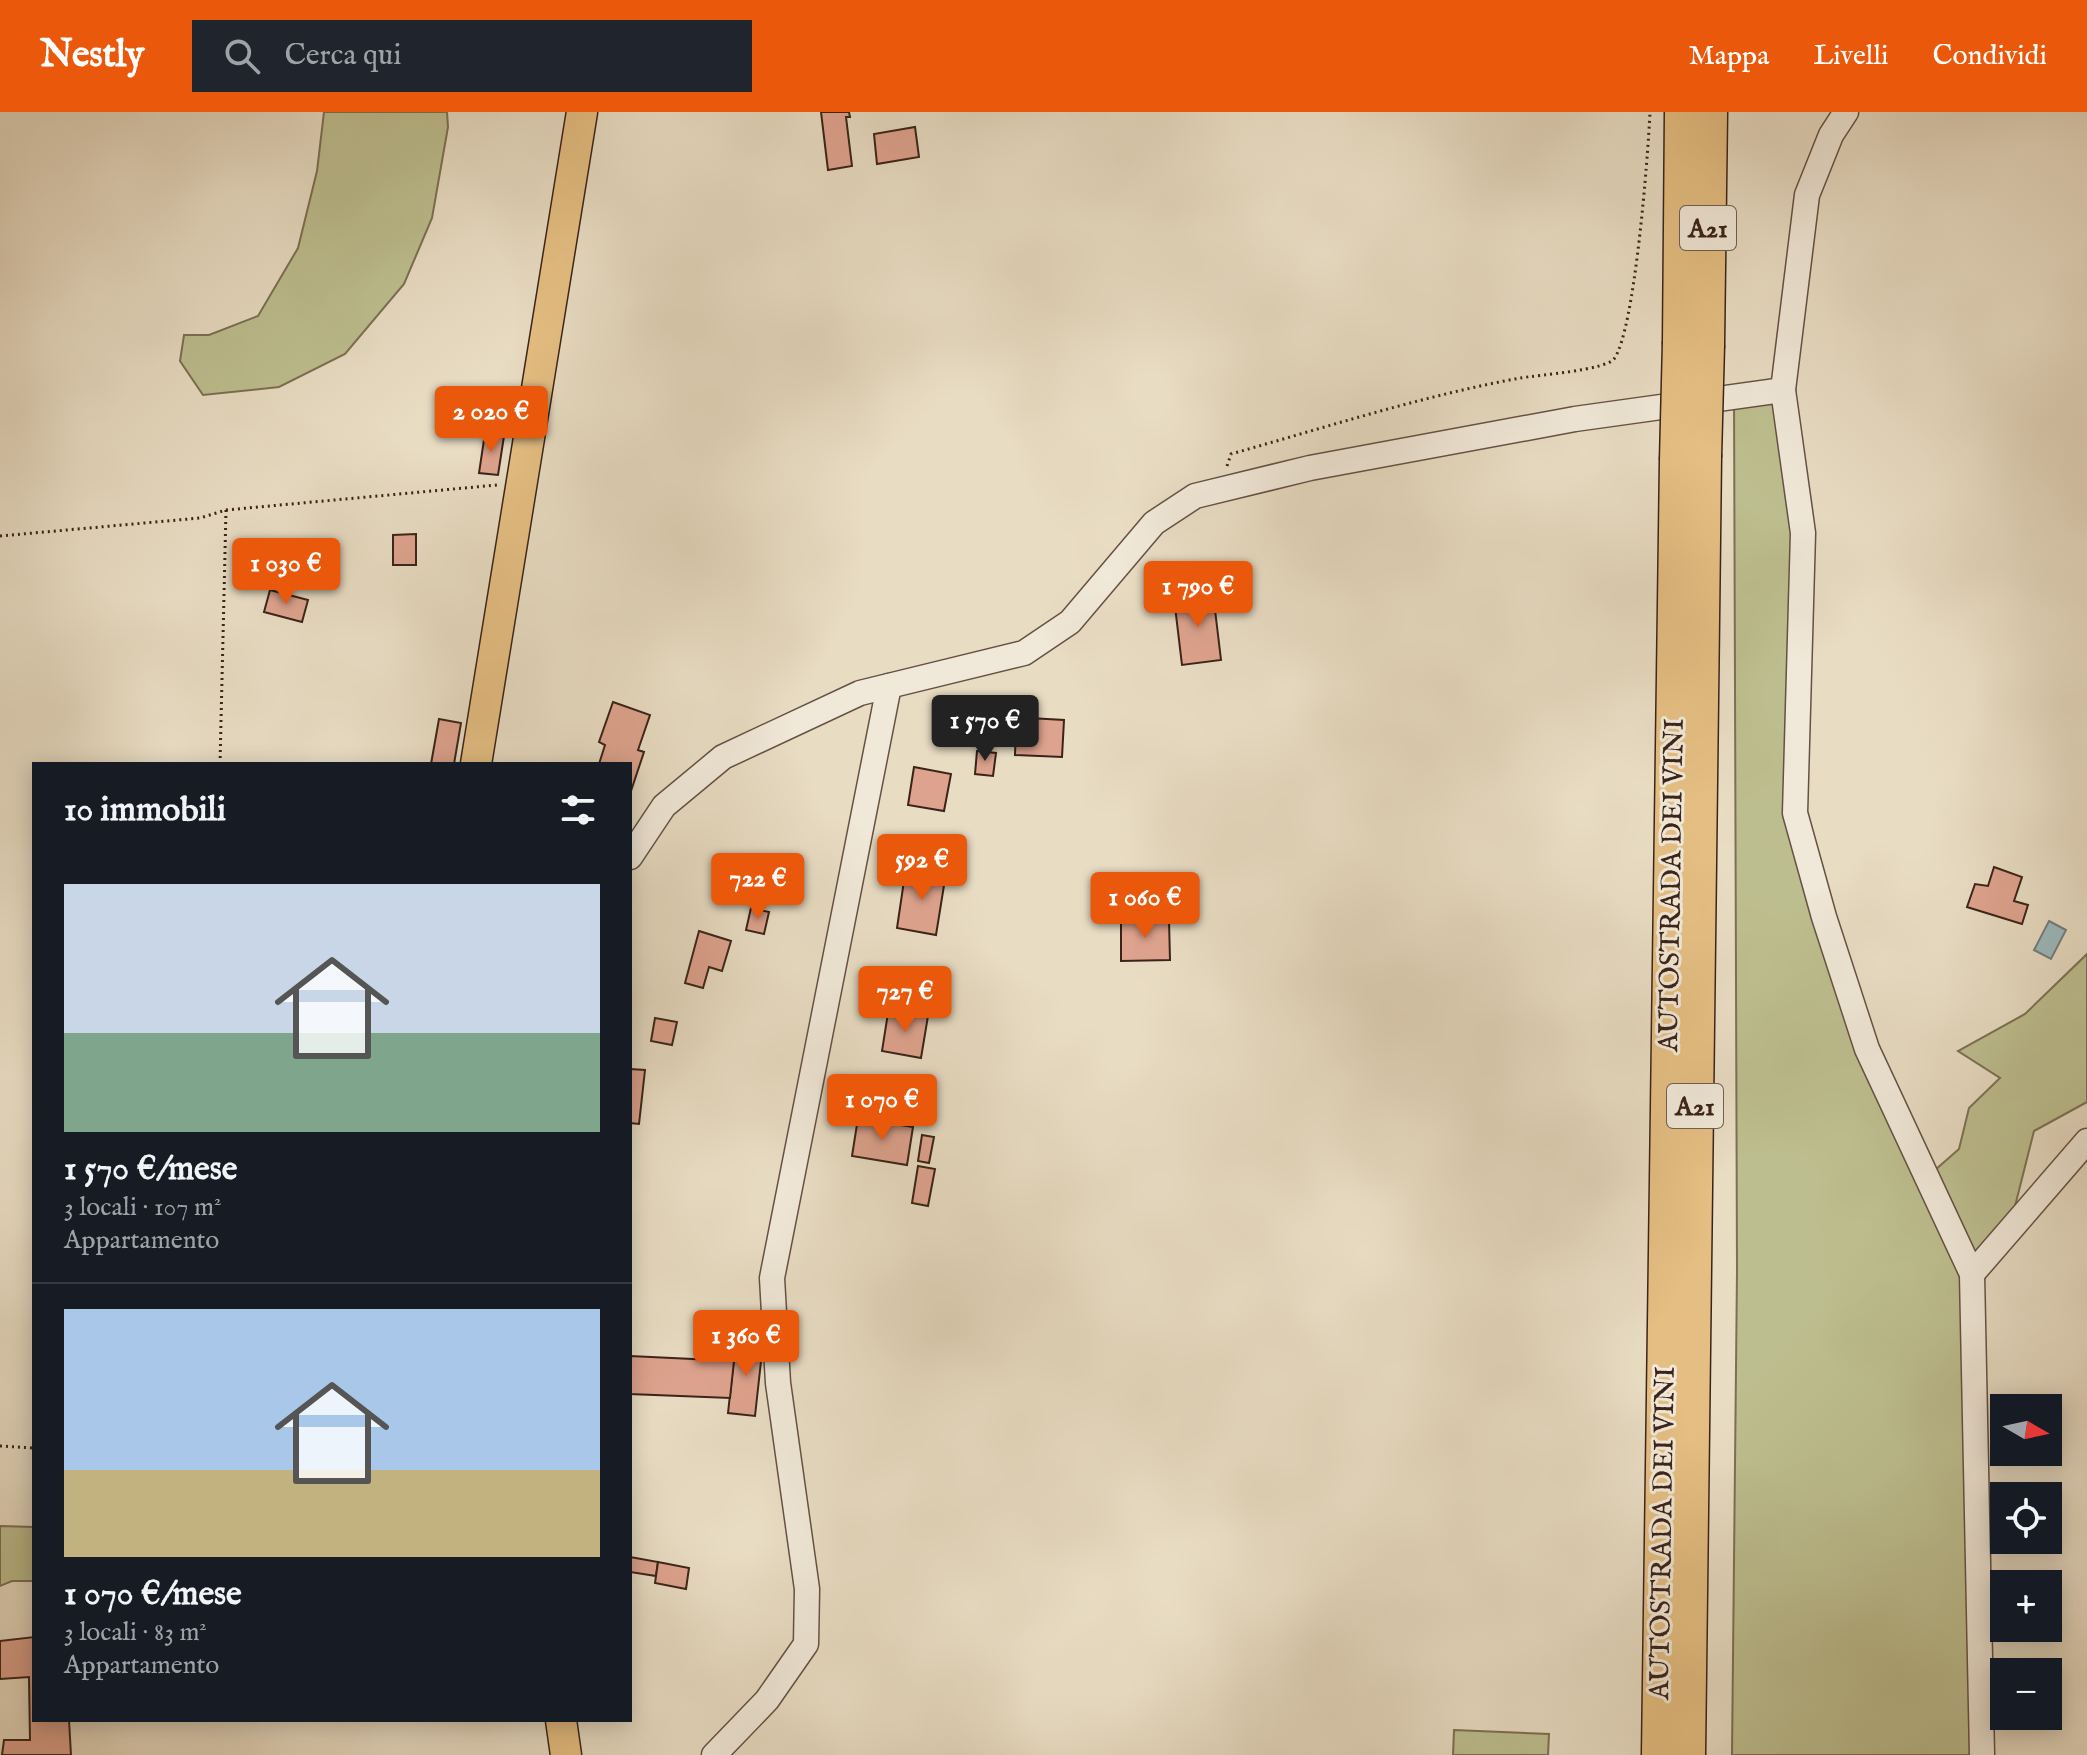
<!DOCTYPE html>
<html lang="it">
<head>
<meta charset="utf-8">
<style>
	:root { --surface:#171b24; --page:#20242c; --text:#f1f3f6; --muted:#9ea1a6; --line:#363941; --accent:#ea580c }
	body { margin:0; font-family:"IM FELL English",serif; background:var(--page); color:var(--text); height:100vh; display:flex; flex-direction:column; font-size:30px; white-space:nowrap }
	* { box-sizing:border-box; margin:0 }
	p { font-size:26px; color:var(--muted) }
	.icon { flex:none; width:44px; height:44px; fill:none; stroke:currentColor; stroke-width:2; stroke-linecap:round; stroke-linejoin:round }
	.map { position:relative; flex:1; overflow:hidden }
	.panel { position:absolute; left:32px; top:650px; width:600px; height:960px; display:flex; flex-direction:column; background:var(--surface); border-radius:0px; box-shadow:0 4px 20px #0003 }
	.panel>* { flex:none }
	.needle { width:52px; rotate:99deg }
	.tools { position:absolute; left:1990px; top:1282px; display:grid; gap:16px }
	.tools a { display:grid; place-items:center; width:72px; height:72px; border-radius:0px; background:var(--surface); box-shadow:0 4px 20px #0003; font-size:40px }
	.price { position:absolute; translate:-50% -68px; padding:0 18px; border-radius:8px; background:var(--accent); color:#fff; font-size:26px; line-height:52px; filter:drop-shadow(0 2px 4px #0008) }
	.price::after { content:''; position:absolute; left:50%; top:48px; width:24px; height:18px; margin-left:-12px; background:inherit; clip-path:polygon(0 0,100% 0,50% 100%) }
	.price.selected { background:#222; color:#fff }
	ul { padding:0; list-style:none }
	li { display:grid; align-content:center; gap:16px; height:424px; padding:0 32px }
	li+li { border-top:2px solid var(--line) }
	li span { display:grid; place-items:center; height:248px; border-radius:0px; color:#555 }
	li>.icon { margin-inline-start:auto }
	span .icon { width:144px; height:144px; fill:#fffc; stroke-width:1 }
	li b { font-size:34px }
	h2 { display:flex; justify-content:space-between; align-items:center; height:96px; padding:0 32px; font-size:34px }
	header { display:flex; align-items:center; gap:48px; box-sizing:border-box; height:112px; padding:0 40px; background:var(--accent); color:#fff }
	header strong { font-size:38px }
	nav { display:flex; gap:44px; margin-inline-start:auto; font-size:28px }
	.search { width:560px; height:72px; background:var(--page); display:flex; align-items:center; gap:20px; box-sizing:border-box; padding:0 28px; border-radius:0px; color:var(--muted); font-size:30px }
	.map>svg:first-child { display:block }
	.green { fill:#bdbe8f; stroke:#7c7054; stroke-width:2 }
	.water { fill:#9cb9be; stroke:#757d7c; stroke-width:2 }
	.building { fill:#dea38e; stroke:#3b2319; stroke-width:2 }
	.lines { fill:none; stroke-linecap:round; stroke-linejoin:round }
	.minor-casing { stroke:#665144; stroke-width:27 }
	.major-casing { stroke:#3b2319; stroke-width:33 }
	.highway-casing { stroke:#3b2319; stroke-width:37 }
	.path { stroke:#3b2319; stroke-width:3; stroke-dasharray:2 4; stroke-linecap:butt }
	.minor { stroke:#f0e8d8; stroke-width:24 }
	.major { stroke:#e4be82; stroke-width:30 }
	.highway { stroke:#e4be82; stroke-width:34 }
	.highway-bridge-casing { stroke:#3b2319; stroke-width:37; stroke-linecap:butt }
	.highway-bridge { stroke:#e4be82; stroke-width:34 }
	.labels { text-anchor:middle; stroke-width:6; stroke-linejoin:round; paint-order:stroke }
	.shield { fill:#f0e8d8; stroke:#715e52; stroke-width:2 }
	.shield-label { font-size:26px; font-weight:bold; fill:#3b2319 }
	.street-label { font-size:28px; fill:#3b2319; stroke:#f0e8d8 }
</style>
</head>
<body>
<header>
<strong>Nestly</strong>
<div class="search"><svg class="icon" aria-label="search" viewBox="0 0 24 24"><circle cx="10" cy="10" r="6"/><path d="M15 15l6 6"/></svg>Cerca qui</div>
<nav><a>Mappa</a><a>Livelli</a><a>Condividi</a></nav>
</header>
<div class="map">
<svg width="2087" height="1643" viewBox="0 0 2087 1643">
	<rect width="100%" height="100%" fill="#e8dcc3"/>
	<filter id="stains"><feTurbulence type="fractalNoise" baseFrequency=".0025" numOctaves="4"/><feColorMatrix values="0 0 0 0 .2 0 0 0 0 .09 0 0 0 0 .02 0 0 0 .5 -.17"/></filter>
	<radialGradient id="worn" r=".72"><stop offset=".6" stop-color="#630" stop-opacity="0"/><stop offset="1" stop-color="#630" stop-opacity=".3"/></radialGradient>
	<g class="green">
		<polygon points="324,0 447,0 448,15 432,106 404,172 345,242 279,275 203,283 180,249 184,223 209,223 258,204 298,136 317,59"/>
		<polygon points="1783,278 1803,421 1795,700 1867,937 1927,1065 1959,1037 1969,996 2000,966 1958,939 2025,902 2087,842 2087,990 2034,1019 2010,1114 1972,1162 1982,1643 1732,1643 1737,1159 1734,284"/>
		<polygon points="0,1414 34,1415 34,1469 12,1469 0,1474"/>
		<polygon points="1454,1618 1549,1622 1548,1643 1453,1643"/>
	</g>
	<polygon class="water" points="2049,809 2066,818 2051,847 2034,838"/>
	<g class="building">
		<polygon points="821,0 849,0 850,5 846,5 852,54 828,58"/>
		<polygon points="915,15 919,45 877,52 874,22"/>
		<polygon points="485,321 504,324 498,363 479,361"/>
		<polygon points="416,422 416,453 393,453 393,423"/>
		<polygon points="270,478 308,488 302,510 264,500"/>
		<polygon points="1213,481 1221,548 1182,553 1174,486"/>
		<polygon points="613,590 650,603 638,638 644,640 630,682 630,652 599,652 605,633 599,630"/>
		<polygon points="1029,606 1064,608 1062,645 1015,643 1016,613 1028,614"/>
		<polygon points="439,607 461,611 454,652 431,652"/>
		<polygon points="977,639 996,641 993,664 975,662"/>
		<polygon points="914,655 951,662 944,699 908,693"/>
		<polygon points="1994,755 2022,765 2014,789 2028,793 2022,812 1967,795 1975,772 1988,774"/>
		<polygon points="923,757 946,761 936,823 897,816 905,762 922,764"/>
		<polygon points="751,796 769,800 764,822 746,818"/>
		<polygon points="1121,808 1169,808 1170,848 1121,849"/>
		<polygon points="699,819 731,829 722,859 709,855 703,876 685,871"/>
		<polygon points="902,899 928,904 921,946 882,939 888,901 902,904"/>
		<polygon points="655,906 677,910 672,933 651,929"/>
		<polygon points="630,957 645,958 639,1012 630,1011"/>
		<polygon points="858,1006 913,1015 907,1053 852,1044"/>
		<polygon points="922,1023 934,1025 929,1051 918,1049"/>
		<polygon points="918,1054 935,1057 928,1094 912,1091"/>
		<polygon points="736,1228 763,1231 755,1304 728,1301"/>
		<polygon points="630,1244 734,1249 730,1286 630,1282"/>
		<polygon points="630,1445 658,1450 656,1464 630,1460"/>
		<polygon points="658,1450 689,1456 686,1477 655,1471"/>
		<polygon points="34,1525 34,1608 69,1608 71,1643 2,1643 4,1628 30,1628 29,1565 0,1567 0,1529"/>
	</g>
	<g class="lines">
		<g class="minor-casing">
			<g id="minor">
				<polyline points="1846,0 1831,23 1807,83 1783,278 1803,421 1795,701 1824,805 1867,937 1972,1162 1982,1643"/>
				<polyline points="630,745 664,694 723,645 860,581 1024,541 1070,510 1154,411 1195,384 1310,356 1575,307 1783,278"/>
				<polyline points="1972,1162 2087,1029"/>
				<polyline points="714,1643 767,1588 806,1532 807,1477 778,1271 772,1166 889,574"/>
			</g>
		</g>
		<g class="major-casing">
			<g id="major">
				<polyline points="476,652 582,0"/>
				<polyline points="561,1608 566,1643"/>
			</g>
		</g>
		<g class="highway-casing">
			<g id="highway">
				<polyline points="1680,230 1682,0"/>
				<polyline points="1707,233 1710,0"/>
				<polyline points="1659,1643 1677,348"/>
				<polyline points="1688,1643 1704,345"/>
			</g>
		</g>
		<g class="path">
			<path d="M1227 354 1231 342C1327 315 1422 284 1520 266 1539 263 1605 258 1614 247 1635 218 1648 43 1650 0"/>
			<polyline points="0,424 200,406 226,398 497,373"/>
			<polyline points="220,652 226,398"/>
			<polyline points="0,1334 34,1336"/>
		</g>
		<use href="#minor" class="minor"/>
		<use href="#major" class="major"/>
		<use href="#highway" class="highway"/>
		<g class="highway-bridge-casing">
			<g id="highway-bridge">
				<polyline points="1704,345 1707,233"/>
				<polyline points="1677,348 1680,230"/>
			</g>
		</g>
		<use href="#highway-bridge" class="highway-bridge"/>
	</g>
	<g class="labels">
		<g class="shield">
			<rect x="1680" y="94" width="56" height="44" rx="6"/>
			<rect x="1667" y="972" width="56" height="44" rx="6"/>
		</g>
		<g class="shield-label">
			<text x="1708" y="125">A21</text>
			<text x="1695" y="1003">A21</text>
		</g>
		<g class="street-label">
			<text transform="translate(1670 773) rotate(-89)" y="10">AUTOSTRADA DEI VINI</text>
			<text transform="translate(1661 1421) rotate(-89)" y="10">AUTOSTRADA DEI VINI</text>
		</g>
	</g>
	<rect width="100%" height="100%" filter="url(#stains)"/>
	<rect width="100%" height="100%" fill="url(#worn)"/>
</svg>
<div class="tools">
<a><svg class="needle" viewBox="-14 -14 28 28"><path d="M0-13l5 13h-10z" fill="#e53935"/><path d="M0 13l5-13h-10z" fill="#9ea1a6"/></svg></a>
<a><svg class="icon" aria-label="locate" viewBox="0 0 24 24"><circle cx="12" cy="12" r="6"/><path d="M12 2v4M12 18v4M2 12h4M18 12h4"/></svg></a>
<a>+</a>
<a>−</a>
</div>
<b class="price" style="left:491px;top:342px">2 020 €</b>
<b class="price" style="left:286px;top:494px">1 030 €</b>
<b class="price" style="left:1198px;top:517px">1 790 €</b>
<b class="price selected" style="left:985px;top:651px">1 570 €</b>
<b class="price" style="left:922px;top:790px">592 €</b>
<b class="price" style="left:758px;top:809px">722 €</b>
<b class="price" style="left:1145px;top:828px">1 060 €</b>
<b class="price" style="left:905px;top:922px">727 €</b>
<b class="price" style="left:882px;top:1030px">1 070 €</b>
<b class="price" style="left:746px;top:1266px">1 360 €</b>
<section class="panel">
<h2>10 immobili<svg class="icon" aria-label="filters" viewBox="0 0 24 24"><path d="M4 7h16M4 17h16"/><circle cx="9" cy="7" r="2"/><circle cx="15" cy="17" r="2"/></svg></h2>
<ul>
<li><span style="background:linear-gradient(#c9d6e8 60%,#7fa58c 0)"><svg class="icon" aria-label="home" viewBox="0 0 24 24"><path d="M3 11l9-7 9 7M6 9v11h12V9"/></svg></span><div><b>1 570 €/mese</b><p>3 locali · 107 m²</p><p>Appartamento</p></div></li>
<li><span style="background:linear-gradient(#a9c7e8 65%,#c2b280 0)"><svg class="icon" aria-label="home" viewBox="0 0 24 24"><path d="M3 11l9-7 9 7M6 9v11h12V9"/></svg></span><div><b>1 070 €/mese</b><p>3 locali · 83 m²</p><p>Appartamento</p></div></li>
</ul>
</section>
</div>
</body>
</html>
